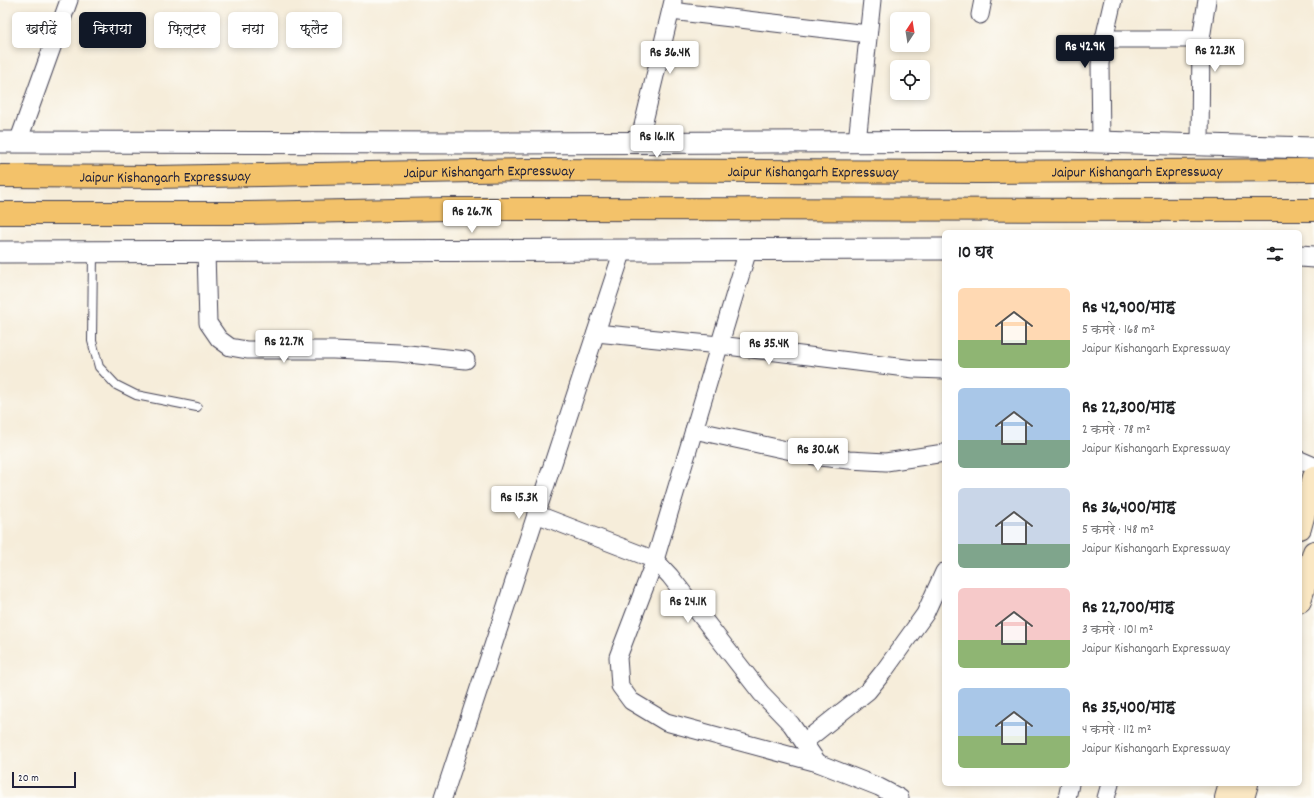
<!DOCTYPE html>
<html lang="hi">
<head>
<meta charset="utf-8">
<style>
	:root { --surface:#fff; --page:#f2f2f2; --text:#202124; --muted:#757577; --accent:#111827 }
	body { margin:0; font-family:Dekko,"Playpen Sans Deva",sans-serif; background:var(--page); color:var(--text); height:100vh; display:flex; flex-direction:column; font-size:15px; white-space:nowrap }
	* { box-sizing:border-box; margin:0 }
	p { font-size:13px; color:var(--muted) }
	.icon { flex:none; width:22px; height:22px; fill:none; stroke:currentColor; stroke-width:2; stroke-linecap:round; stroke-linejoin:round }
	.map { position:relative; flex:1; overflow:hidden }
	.side { position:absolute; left:942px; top:230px; width:360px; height:556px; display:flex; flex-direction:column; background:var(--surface); border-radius:6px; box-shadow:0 2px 6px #0003 }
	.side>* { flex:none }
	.top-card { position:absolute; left:12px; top:12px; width:380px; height:36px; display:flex; gap:8px }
	.needle { width:26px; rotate:12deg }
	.tools { position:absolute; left:890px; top:12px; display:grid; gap:8px }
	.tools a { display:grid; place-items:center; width:40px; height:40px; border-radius:6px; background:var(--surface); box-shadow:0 2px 6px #0003; font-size:20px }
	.scale { position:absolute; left:12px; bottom:10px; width:64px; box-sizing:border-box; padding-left:4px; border:2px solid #22223b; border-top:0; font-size:11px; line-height:14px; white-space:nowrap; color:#22223b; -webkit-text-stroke:3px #fdfcf7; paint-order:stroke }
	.price { position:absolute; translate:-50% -34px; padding:0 9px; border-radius:4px; background:#fff; color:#222; font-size:13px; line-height:26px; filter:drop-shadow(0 1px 2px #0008) }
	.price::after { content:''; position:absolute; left:50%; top:24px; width:12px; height:9px; margin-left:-6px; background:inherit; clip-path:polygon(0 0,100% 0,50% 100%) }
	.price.current { background:var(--accent); color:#fff }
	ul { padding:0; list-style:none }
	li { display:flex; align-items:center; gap:12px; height:100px; padding:0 16px }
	li span { display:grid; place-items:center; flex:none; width:112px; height:80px; border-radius:6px; color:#555 }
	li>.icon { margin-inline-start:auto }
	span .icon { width:48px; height:48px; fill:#fffc; stroke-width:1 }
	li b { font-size:17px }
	h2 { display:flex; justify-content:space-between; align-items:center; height:48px; padding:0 16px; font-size:17px }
	.pill { padding:0 14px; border-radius:6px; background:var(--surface); box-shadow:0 2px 6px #0003; font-size:14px; line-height:36px }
	.pill.current { background:var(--accent); color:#fff }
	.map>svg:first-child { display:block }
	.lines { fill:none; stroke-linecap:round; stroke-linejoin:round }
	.service-casing { stroke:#424053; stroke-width:10 }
	.minor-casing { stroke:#424053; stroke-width:19 }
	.tertiary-casing { stroke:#424053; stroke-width:23 }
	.secondary-casing { stroke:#424053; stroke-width:24 }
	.trunk-casing { stroke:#424053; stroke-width:24 }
	.service { stroke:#fff; stroke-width:8 }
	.minor { stroke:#fff; stroke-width:17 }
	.tertiary { stroke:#fff; stroke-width:21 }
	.secondary { stroke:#fae7c3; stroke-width:22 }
	.trunk { stroke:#f3c26a; stroke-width:22 }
	.labels { text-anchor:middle; stroke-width:4; stroke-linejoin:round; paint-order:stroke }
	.street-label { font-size:15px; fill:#22223b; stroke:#fdfcf7 }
</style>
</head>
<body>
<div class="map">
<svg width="1314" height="798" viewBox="0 0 1314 798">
	<rect width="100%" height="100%" fill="#fdfcf7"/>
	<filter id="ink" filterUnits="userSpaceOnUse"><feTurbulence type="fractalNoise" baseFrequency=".025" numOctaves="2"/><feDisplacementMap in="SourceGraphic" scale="8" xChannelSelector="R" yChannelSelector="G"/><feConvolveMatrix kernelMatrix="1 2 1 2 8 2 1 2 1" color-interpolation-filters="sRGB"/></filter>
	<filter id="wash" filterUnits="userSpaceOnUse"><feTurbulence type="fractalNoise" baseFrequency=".012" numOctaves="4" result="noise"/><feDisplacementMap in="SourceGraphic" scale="16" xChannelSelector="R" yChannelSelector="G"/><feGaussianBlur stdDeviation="0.9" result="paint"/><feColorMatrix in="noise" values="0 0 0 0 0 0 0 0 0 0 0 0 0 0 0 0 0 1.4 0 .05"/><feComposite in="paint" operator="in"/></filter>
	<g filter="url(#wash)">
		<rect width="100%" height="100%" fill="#f6edda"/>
	</g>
	<g filter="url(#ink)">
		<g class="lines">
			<g class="service-casing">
				<polyline id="service" points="93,253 92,341 99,367 116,385 136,395 197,407"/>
			</g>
			<g class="minor-casing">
				<g id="minor">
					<polyline points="671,11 868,34"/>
					<polyline points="980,15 983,0"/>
					<polyline points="1104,39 1201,39"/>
					<polyline points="18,142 69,0"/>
					<polyline points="639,142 673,1"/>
					<polyline points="857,142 872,0"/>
					<polyline points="1101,142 1100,64 1104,39 1113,0"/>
					<polyline points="1200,145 1201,39 1207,0"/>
					<polyline points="748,250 655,560 618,657 620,686 631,701 666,722 818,763 879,787 900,798"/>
					<polyline points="206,252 208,323 219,339 230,347 247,350 333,350 399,353 466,360"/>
					<polyline points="596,333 719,345 914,369 944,370"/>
					<polyline points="694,430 819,457 849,460 886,462 944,453"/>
					<polyline points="1300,460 1314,466"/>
					<polyline points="536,514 655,560 670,576 761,693 791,724 818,763"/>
					<polyline points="804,742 868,691 884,671 925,614 944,572"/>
					<polyline points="443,798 623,250"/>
					<polyline points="1067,798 1070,784"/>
					<polyline points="1106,798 1110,784"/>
				</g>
			</g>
			<g class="tertiary-casing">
				<g id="tertiary">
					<polyline points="0,142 478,143 1062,141 1314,148"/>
					<polyline points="0,252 944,249"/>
					<polyline points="1300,256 1314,257"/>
				</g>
			</g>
			<g class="secondary-casing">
				<g id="secondary">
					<polyline points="1300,528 1314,477"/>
					<polyline points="1300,601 1314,552"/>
					<polyline points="1226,798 1230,784"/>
					<polyline points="1243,798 1247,784"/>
				</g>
			</g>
			<g class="trunk-casing">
				<g id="trunk">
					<path id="s1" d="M0 176 156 177 527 170 982 172 1314 170"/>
					<polyline points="0,213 248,213 447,209 1314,210"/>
				</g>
			</g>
			<use href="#service" class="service"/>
			<use href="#minor" class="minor"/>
			<use href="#tertiary" class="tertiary"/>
			<use href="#secondary" class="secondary"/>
			<use href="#trunk" class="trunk"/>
		</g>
	</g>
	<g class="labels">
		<g class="street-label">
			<text dy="5" stroke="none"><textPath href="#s1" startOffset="489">Jaipur Kishangarh Expressway</textPath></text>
			<text dy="5" stroke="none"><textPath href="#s1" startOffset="813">Jaipur Kishangarh Expressway</textPath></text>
			<text dy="5" stroke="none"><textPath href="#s1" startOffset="1137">Jaipur Kishangarh Expressway</textPath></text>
			<text dy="5" stroke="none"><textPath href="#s1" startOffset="165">Jaipur Kishangarh Expressway</textPath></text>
		</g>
	</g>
</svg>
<div class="tools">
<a><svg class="needle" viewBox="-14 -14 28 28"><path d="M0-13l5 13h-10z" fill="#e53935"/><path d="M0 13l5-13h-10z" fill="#757577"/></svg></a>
<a><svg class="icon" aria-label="locate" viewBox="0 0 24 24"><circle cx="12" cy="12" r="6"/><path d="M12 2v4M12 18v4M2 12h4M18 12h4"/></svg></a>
</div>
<div class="scale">20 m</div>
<b class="price current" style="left:1085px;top:69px">Rs 42.9K</b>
<b class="price" style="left:1215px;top:73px">Rs 22.3K</b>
<b class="price" style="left:670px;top:75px">Rs 36.4K</b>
<b class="price" style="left:657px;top:159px">Rs 16.1K</b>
<b class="price" style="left:472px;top:234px">Rs 26.7K</b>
<b class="price" style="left:284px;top:364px">Rs 22.7K</b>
<b class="price" style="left:769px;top:366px">Rs 35.4K</b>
<b class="price" style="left:818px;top:472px">Rs 30.6K</b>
<b class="price" style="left:519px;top:520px">Rs 15.3K</b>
<b class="price" style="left:688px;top:624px">Rs 24.1K</b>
<div class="top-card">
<a class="pill">खरीदें</a>
<a class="pill current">किराया</a>
<a class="pill">फ़िल्टर</a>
<a class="pill">नया</a>
<a class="pill">फ़्लैट</a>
</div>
<section class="side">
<h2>10 घर<svg class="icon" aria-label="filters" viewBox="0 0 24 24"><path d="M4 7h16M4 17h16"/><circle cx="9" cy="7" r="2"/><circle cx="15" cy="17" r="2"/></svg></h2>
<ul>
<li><span style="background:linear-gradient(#ffd9b3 65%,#8fb573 0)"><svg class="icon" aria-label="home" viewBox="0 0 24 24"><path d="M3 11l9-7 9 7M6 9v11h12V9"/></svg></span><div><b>Rs 42,900/माह</b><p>5 कमरे · 168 m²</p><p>Jaipur Kishangarh Expressway</p></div></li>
<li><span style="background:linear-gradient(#a9c7e8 65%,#7fa58c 0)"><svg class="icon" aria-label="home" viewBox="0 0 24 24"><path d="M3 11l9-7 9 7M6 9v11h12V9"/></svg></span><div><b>Rs 22,300/माह</b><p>2 कमरे · 78 m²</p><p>Jaipur Kishangarh Expressway</p></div></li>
<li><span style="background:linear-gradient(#c9d6e8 70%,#7fa58c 0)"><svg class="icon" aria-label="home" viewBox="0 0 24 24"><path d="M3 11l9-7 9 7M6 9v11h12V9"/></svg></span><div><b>Rs 36,400/माह</b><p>5 कमरे · 148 m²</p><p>Jaipur Kishangarh Expressway</p></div></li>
<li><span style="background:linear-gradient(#f6c9c9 65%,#8fb573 0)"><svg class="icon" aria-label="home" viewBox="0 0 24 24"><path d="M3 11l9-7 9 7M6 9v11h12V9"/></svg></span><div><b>Rs 22,700/माह</b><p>3 कमरे · 101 m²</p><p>Jaipur Kishangarh Expressway</p></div></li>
<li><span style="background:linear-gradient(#a9c7e8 60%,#8fb573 0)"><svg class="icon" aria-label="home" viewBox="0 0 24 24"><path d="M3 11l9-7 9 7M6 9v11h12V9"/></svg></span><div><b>Rs 35,400/माह</b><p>4 कमरे · 112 m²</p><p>Jaipur Kishangarh Expressway</p></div></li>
</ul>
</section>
</div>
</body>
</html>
